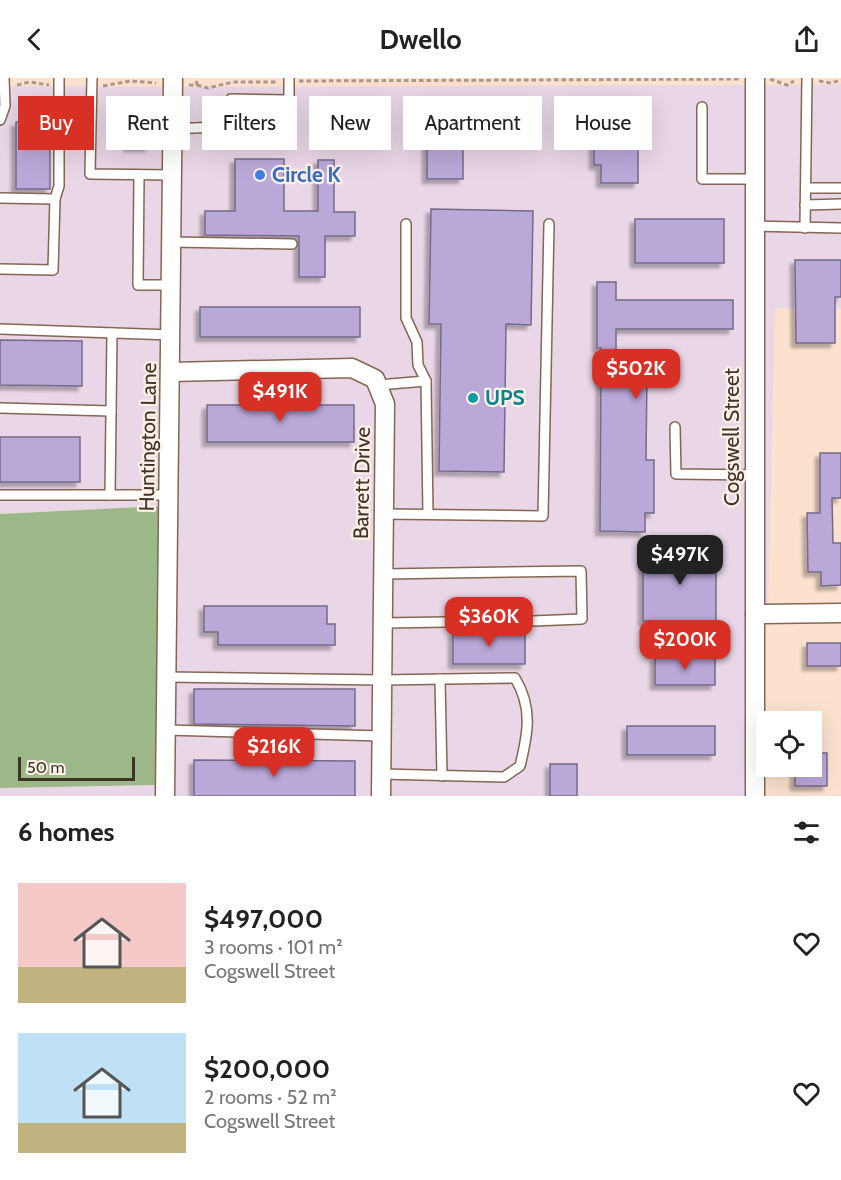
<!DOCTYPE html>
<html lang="en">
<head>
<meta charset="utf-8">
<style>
	:root { --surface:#fff; --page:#f6f6f6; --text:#222; --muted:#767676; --accent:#d93025 }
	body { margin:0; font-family:Cabin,sans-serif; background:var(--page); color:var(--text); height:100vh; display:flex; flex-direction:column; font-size:22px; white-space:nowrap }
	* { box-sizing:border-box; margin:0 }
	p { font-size:20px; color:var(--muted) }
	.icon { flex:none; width:33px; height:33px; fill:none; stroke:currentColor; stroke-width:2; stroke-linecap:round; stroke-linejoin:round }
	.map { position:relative; height:718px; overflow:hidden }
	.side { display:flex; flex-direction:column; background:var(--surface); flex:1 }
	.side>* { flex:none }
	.banner { position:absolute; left:18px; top:18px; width:806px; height:54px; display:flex; gap:12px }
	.tools { position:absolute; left:756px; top:633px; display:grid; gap:12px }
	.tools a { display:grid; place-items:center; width:66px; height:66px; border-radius:0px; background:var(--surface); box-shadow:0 6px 24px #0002; font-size:30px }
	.scale { position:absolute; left:18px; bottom:15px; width:117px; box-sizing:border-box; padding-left:6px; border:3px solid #40332a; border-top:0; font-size:16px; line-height:21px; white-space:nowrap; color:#40332a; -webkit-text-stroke:4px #fef1e8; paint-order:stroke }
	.price { position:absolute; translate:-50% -51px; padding:0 14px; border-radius:12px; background:var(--accent); color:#fff; font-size:20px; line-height:39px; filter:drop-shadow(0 2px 3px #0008) }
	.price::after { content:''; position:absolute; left:50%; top:36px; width:18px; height:14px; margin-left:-9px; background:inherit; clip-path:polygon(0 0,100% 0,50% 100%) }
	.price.active { background:#222; color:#fff }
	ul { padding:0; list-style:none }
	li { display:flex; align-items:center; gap:18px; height:150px; padding:0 18px }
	li span { display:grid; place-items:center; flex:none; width:168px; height:120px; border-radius:0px; color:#555 }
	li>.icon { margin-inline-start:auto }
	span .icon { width:72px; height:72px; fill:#fffc; stroke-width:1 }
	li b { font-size:26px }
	h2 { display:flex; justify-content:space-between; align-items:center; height:72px; padding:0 18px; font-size:26px }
	.tag { padding:0 21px; border-radius:0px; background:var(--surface); box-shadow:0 6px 24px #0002; font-size:21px; line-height:54px }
	.tag.active { background:var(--accent); color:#fff }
	header { display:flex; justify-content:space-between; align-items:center; height:78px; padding:0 18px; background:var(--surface); font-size:27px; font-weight:700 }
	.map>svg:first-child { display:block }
	.commercial { fill:#e9d6e6 }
	.forest { fill:#9cb889 }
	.building { fill:#baa8d9; stroke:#756a88; stroke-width:1.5; filter:url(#shadow) }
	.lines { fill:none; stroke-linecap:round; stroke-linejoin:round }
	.service-casing { stroke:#836752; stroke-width:12 }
	.minor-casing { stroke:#836752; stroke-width:21 }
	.path { stroke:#ad988a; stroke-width:3; stroke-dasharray:4.5 3; stroke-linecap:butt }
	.service { stroke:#fff; stroke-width:9 }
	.minor { stroke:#fff; stroke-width:18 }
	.shop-dot { fill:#3f7fe0; stroke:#fef1e8; stroke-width:2 }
	.culture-dot { fill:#0f9aa8; stroke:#fef1e8; stroke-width:2 }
	.labels { text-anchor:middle; stroke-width:4.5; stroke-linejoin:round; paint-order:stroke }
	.shop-label { font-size:21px; font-weight:bold; fill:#366cbe; stroke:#fef1e8; text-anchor:start }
	.culture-label { font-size:21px; font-weight:bold; fill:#0d838f; stroke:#fef1e8; text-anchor:start }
	.street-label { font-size:21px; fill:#40332a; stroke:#fef1e8 }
</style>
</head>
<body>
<header><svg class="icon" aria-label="back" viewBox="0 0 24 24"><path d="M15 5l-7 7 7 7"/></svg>Dwello<svg class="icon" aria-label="share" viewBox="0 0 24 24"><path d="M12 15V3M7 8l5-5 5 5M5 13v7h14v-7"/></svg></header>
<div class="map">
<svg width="841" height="718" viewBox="0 0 841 718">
	<defs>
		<filter id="shadow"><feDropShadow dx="-4.5" dy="4.5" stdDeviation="1.5" flood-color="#0004"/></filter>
	</defs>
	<rect width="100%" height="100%" fill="#fbe1ce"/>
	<g class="commercial">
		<polygon points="841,6 841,231 775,230 768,527 763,527 763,7"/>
		<polygon points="747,7 747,718 389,718 383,297 378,292 352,281 180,285 181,9"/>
		<polygon points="0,8 165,9 161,428 0,436"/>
		<polygon points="351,299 369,308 377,328 373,718 173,718 179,303"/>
		<polygon points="157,707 157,718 0,718 0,710"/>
	</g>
	<polygon class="forest" points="161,428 157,707 0,710 0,436"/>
	<g class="building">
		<polygon points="241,28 275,29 275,48 241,48"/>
		<rect x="128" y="32" width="22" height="37"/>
		<polygon points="601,32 638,32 638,105 601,105 601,87 594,87 594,49 601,49"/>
		<rect x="427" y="43" width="36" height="58"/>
		<rect x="16" y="44" width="34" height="67"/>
		<polygon points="235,81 284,81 284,133 318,133 318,82 334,82 334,134 355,134 355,158 325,158 325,199 299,199 299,158 205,157 205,133 235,133"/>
		<polygon points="431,131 533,133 531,247 506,246 504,394 439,393 441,246 429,246"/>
		<rect x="635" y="141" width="89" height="44"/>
		<polygon points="795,182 841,182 841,219 835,219 835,265 796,265"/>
		<polygon points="597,204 616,204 616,222 733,222 733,251 616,251 616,293 647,293 646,382 654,382 654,435 645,435 645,454 600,453 601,270 597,270"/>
		<rect x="200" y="229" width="160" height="30"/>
		<polygon points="0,262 82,263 82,308 0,307"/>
		<rect x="207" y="327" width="147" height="37"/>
		<rect x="0" y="359" width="80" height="45"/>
		<polygon points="820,375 841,375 841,420 832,420 833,465 841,465 841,507 821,508 821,494 808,494 807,435 820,435"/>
		<rect x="643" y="473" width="73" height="70"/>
		<polygon points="204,528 327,528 327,546 335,546 335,567 218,567 218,554 204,554"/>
		<rect x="453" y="555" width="72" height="31"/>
		<rect x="807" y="565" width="34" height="23"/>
		<rect x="655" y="579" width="60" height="28"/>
		<polygon points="194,611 355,611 355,648 194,646"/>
		<rect x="627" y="648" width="88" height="29"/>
		<polygon points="812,675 827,675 827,708 795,708 795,688 812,688"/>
		<polygon points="194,682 355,683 355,718 194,718"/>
		<rect x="550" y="686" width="27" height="32"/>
	</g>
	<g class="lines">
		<g class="service-casing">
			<g id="service">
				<polyline points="92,0 90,96 172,97"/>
				<polyline points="702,29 702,101 755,101"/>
				<polyline points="0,42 5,28 4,0"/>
				<polyline points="216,49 231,21 289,22"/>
				<polyline points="172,51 216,49 234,55 289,55 289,0"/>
				<polyline points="139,97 138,207 172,207"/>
				<polyline points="806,110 841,110"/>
				<polyline points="0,120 55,121"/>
				<polyline points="805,127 841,126"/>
				<polyline points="406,146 406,240 417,264 418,287 426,303 428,436"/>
				<polyline points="755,148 841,150"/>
				<polyline points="805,150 807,0"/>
				<polyline points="172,164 292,166"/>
				<polyline points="0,191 53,192 55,121 59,108 59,0"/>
				<polyline points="0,251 172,257"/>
				<polyline points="378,307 426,303"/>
				<polyline points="0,330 111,333"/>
				<polyline points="675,349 676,396 755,397"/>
				<polyline points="0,417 169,417"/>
				<polyline points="110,417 112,255"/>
				<polyline points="384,436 543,438 549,146"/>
				<polyline points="383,496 581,493 582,541 533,543"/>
				<polyline points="383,545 513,543"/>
				<path d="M167 599 382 602 515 600C533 630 528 655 520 688L504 699 381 696"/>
				<polyline points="440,601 442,698"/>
				<polyline points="166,652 382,658"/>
			</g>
		</g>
		<g class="minor-casing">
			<g id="minor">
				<polyline points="171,294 352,290 375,301 385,326 381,718"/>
				<polyline points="755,536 841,535"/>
				<polyline points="165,718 173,0"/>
				<polyline points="755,718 755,0"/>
			</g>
		</g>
		<g class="path">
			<polyline points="770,1 787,7 794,3"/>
			<polyline points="299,3 739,1"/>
			<polyline points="819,3 831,5 841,2"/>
			<polyline points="17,7 30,4 49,7"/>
			<polyline points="189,7 197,7 196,0"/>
			<polyline points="197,7 208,10 233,4 277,4"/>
			<polyline points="103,8 130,3 156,5"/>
		</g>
		<use href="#service" class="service"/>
		<use href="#minor" class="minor"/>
	</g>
	<circle class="shop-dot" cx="260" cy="97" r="6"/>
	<circle class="culture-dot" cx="473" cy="320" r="6"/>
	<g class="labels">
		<g class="shop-label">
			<text x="272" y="104">Circle K</text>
		</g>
		<g class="culture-label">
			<text x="485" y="327">UPS</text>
		</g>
		<g class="street-label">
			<text transform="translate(148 359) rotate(-89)" y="7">Huntington Lane</text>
			<text transform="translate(732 359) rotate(-90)" y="7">Cogswell Street</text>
			<text transform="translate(362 405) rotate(-89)" y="7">Barrett Drive</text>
		</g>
	</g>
</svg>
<div class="tools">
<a><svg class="icon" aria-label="locate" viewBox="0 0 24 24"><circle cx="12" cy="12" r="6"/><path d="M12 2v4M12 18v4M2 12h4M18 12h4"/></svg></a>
</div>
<div class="scale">50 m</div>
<b class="price" style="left:636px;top:322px">$502K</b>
<b class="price" style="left:280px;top:345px">$491K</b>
<b class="price active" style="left:680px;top:508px">$497K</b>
<b class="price" style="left:489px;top:570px">$360K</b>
<b class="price" style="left:685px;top:593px">$200K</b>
<b class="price" style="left:274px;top:700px">$216K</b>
<div class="banner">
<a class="tag active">Buy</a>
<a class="tag">Rent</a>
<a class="tag">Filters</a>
<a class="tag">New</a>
<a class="tag">Apartment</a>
<a class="tag">House</a>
</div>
</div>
<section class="side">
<h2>6 homes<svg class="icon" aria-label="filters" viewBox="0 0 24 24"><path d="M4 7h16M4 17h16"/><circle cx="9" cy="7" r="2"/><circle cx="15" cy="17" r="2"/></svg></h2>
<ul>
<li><span style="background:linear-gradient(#f6c9c9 70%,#c2b280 0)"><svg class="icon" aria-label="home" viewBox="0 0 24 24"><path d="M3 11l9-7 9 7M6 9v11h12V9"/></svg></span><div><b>$497,000</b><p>3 rooms · 101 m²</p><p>Cogswell Street</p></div><svg class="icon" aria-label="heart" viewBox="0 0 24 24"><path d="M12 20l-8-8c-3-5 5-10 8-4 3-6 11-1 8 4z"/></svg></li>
<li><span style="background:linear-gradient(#bfe0f5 75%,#c2b280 0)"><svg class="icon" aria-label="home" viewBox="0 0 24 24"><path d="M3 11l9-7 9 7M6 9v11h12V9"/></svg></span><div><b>$200,000</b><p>2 rooms · 52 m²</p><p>Cogswell Street</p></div><svg class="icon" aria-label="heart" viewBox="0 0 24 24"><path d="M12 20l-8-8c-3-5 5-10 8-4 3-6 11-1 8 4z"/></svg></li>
</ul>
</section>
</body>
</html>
